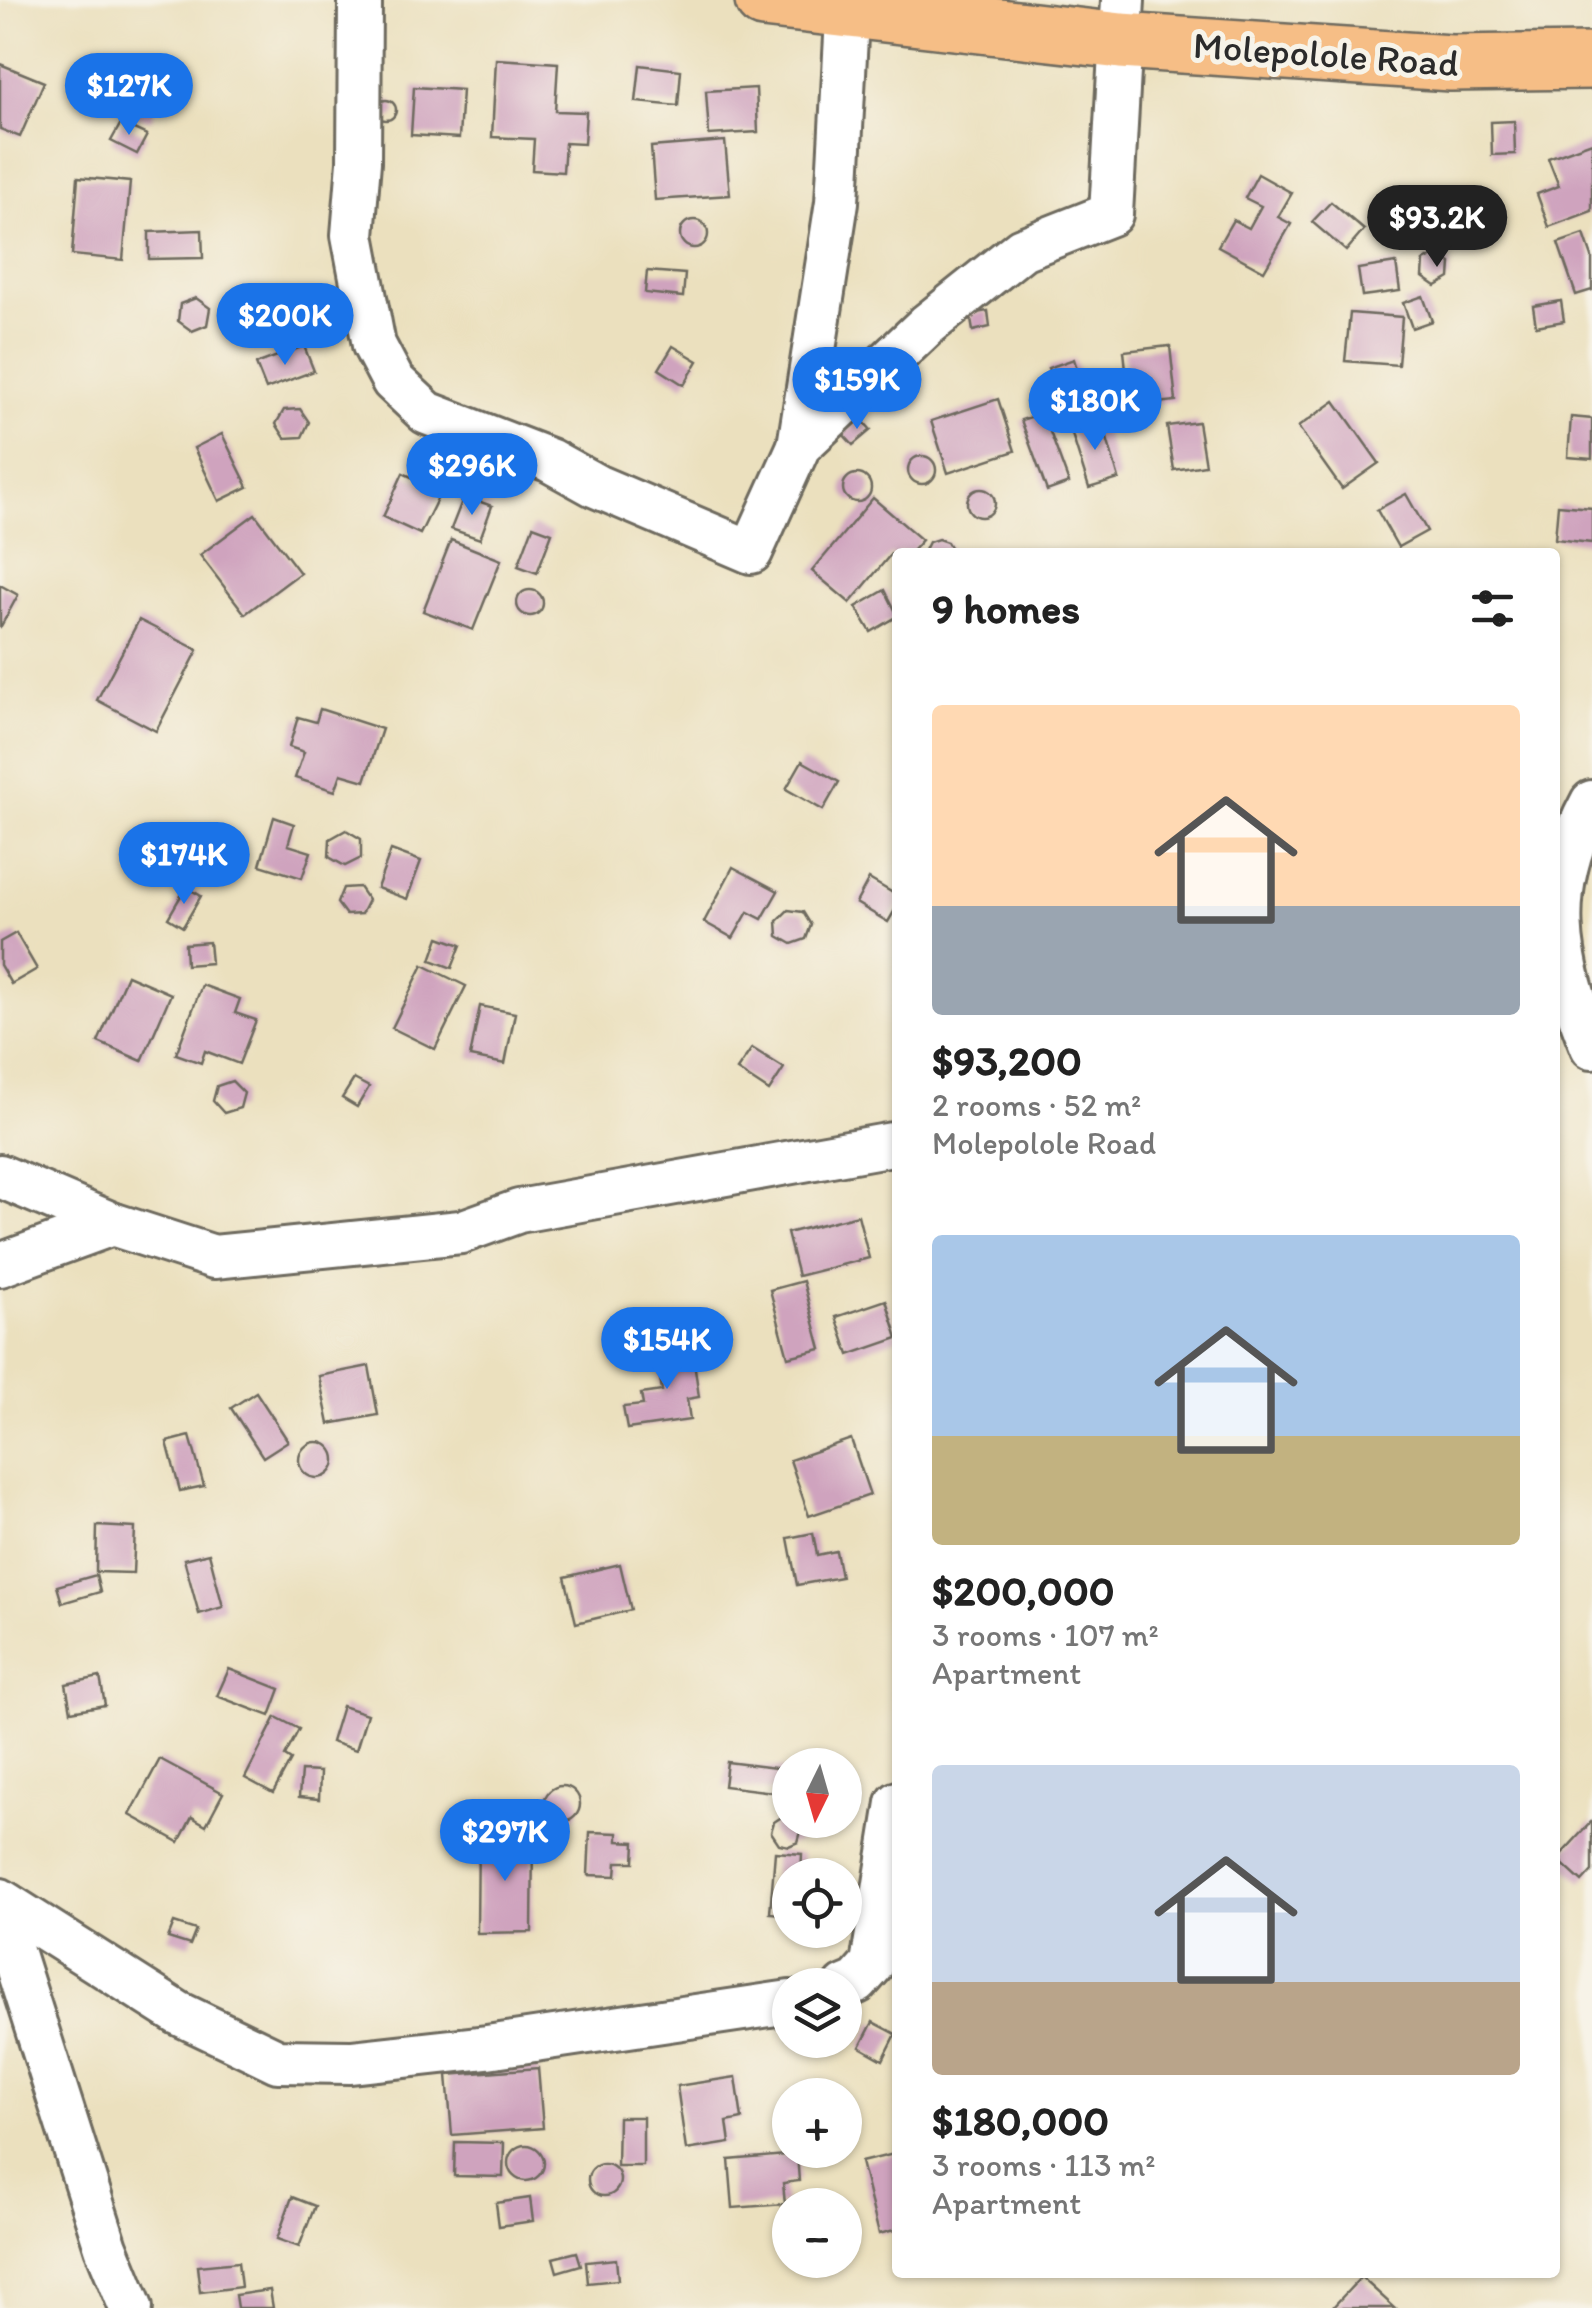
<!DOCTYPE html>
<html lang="en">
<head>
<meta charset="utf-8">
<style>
	:root { --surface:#fff; --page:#f2f2f2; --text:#222; --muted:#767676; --accent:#1a73e8 }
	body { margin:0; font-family:Itim,sans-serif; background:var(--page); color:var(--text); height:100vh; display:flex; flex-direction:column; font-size:38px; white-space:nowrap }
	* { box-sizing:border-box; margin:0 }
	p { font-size:32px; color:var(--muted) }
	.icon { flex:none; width:55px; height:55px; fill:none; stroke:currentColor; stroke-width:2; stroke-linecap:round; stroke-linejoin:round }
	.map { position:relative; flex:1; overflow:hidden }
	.details { position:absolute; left:892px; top:548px; width:668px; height:1730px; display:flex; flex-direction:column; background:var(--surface); border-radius:10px; box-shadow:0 2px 8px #0004 }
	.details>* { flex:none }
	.needle { width:65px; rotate:185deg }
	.controls { position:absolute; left:772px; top:1748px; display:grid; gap:20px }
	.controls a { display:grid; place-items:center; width:90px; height:90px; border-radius:50%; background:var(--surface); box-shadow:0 2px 8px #0004; font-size:50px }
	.price { position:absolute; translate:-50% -85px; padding:0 22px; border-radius:35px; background:var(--accent); color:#fff; font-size:32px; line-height:65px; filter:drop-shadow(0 2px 5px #0008) }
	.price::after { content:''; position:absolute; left:50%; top:60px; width:30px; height:22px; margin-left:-15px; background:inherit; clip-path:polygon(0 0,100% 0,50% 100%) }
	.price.current { background:#222; color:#fff }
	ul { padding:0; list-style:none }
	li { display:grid; align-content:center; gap:20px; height:530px; padding:0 40px }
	li span { display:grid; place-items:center; height:310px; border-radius:10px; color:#555 }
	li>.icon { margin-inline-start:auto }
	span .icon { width:180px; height:180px; fill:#fffc; stroke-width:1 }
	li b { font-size:42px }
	h2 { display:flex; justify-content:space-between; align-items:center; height:120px; padding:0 40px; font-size:42px }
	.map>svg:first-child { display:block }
	.building { fill:#cfa3be }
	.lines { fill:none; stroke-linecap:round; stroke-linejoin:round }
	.street-casing { stroke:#6e6a5e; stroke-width:48 }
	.primary-casing { stroke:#6e6a5e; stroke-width:60 }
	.street { stroke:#fff; stroke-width:42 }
	.primary { stroke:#f6be86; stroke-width:55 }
	.labels { text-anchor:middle; stroke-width:10; stroke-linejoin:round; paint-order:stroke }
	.street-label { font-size:38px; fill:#2b2b2b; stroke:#f7f3e8 }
</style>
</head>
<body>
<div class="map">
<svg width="1592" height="2308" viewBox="0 0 1592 2308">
	<rect width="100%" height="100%" fill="#f7f3e8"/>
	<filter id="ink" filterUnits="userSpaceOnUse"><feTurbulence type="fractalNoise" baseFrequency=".01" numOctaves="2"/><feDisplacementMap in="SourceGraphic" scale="20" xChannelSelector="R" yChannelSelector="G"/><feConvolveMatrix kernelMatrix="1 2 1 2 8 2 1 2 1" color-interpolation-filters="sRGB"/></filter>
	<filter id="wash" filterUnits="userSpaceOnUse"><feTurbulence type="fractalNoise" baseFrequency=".0048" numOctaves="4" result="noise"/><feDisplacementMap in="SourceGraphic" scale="40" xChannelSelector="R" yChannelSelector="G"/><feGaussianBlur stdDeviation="2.25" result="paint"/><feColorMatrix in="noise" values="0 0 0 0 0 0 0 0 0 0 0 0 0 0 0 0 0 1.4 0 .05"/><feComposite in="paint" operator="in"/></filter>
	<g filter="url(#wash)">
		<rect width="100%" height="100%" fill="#ebe0be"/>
		<g id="blocks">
			<g class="building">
				<polygon points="496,59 558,63 555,111 586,112 584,144 565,143 563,172 532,170 534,139 492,137"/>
				<polygon points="0,64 44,82 20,137 0,129"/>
				<polygon points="640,65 681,70 678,106 636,102"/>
				<polygon points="134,80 156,82 152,119 131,116"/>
				<polygon points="414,87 462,90 459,138 411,135"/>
				<polygon points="756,88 758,132 709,135 706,91"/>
				<circle cx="386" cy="110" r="10"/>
				<polygon points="1514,121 1515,154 1492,155 1491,122"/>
				<polygon points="121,123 147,135 137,154 111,141"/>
				<polygon points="725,141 730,195 655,200 651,147"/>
				<polygon points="1592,142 1592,211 1549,227 1537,194 1559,186 1548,158"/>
				<polygon points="1258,174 1292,193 1278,217 1291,224 1264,271 1218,246 1233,220 1249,228 1261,206 1245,198"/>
				<polygon points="78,177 130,182 123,260 72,255"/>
				<polygon points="1331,202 1364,230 1346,251 1312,222"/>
				<circle cx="694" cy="234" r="14"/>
				<polygon points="202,230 203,258 149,259 149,232"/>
				<polygon points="1584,234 1592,257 1592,290 1576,295 1558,243"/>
				<polygon points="1438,254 1451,263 1450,278 1436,286 1423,277 1424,261"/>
				<polygon points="1396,263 1400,291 1362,296 1358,269"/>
				<polygon points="647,271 685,274 683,297 645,293"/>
				<polygon points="1423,296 1432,321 1412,328 1403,303"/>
				<polygon points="196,298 210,308 207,325 192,331 178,321 180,304"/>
				<polygon points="1561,301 1564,321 1536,326 1533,306"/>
				<polygon points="988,311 990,327 973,331 970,314"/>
				<polygon points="1350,313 1402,317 1398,365 1345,361"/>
				<polygon points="304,346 314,371 266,389 256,364"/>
				<polygon points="673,346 698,361 684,385 659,369"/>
				<polygon points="1170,346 1176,401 1130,406 1124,351"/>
				<polygon points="1074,359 1089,407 1064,415 1048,368"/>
				<polygon points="998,399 1015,451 948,473 931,421"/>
				<polygon points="1335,401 1379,463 1342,489 1298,427"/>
				<polygon points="300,409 309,422 302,437 285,438 276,424 284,410"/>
				<polygon points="1043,413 1069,483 1047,491 1021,420"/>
				<polygon points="1571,417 1592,419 1592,459 1568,457"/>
				<polygon points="1101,418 1119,479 1089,488 1070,428"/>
				<polygon points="861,419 871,430 853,445 843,434"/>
				<polygon points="1198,422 1205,465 1174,470 1167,426"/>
				<polygon points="222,434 248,487 219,501 194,448"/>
				<circle cx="922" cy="470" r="14"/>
				<polygon points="403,473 441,491 420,534 383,517"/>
				<circle cx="857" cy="488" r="14"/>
				<circle cx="981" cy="503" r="14"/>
				<polygon points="1406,494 1427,531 1398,547 1377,510"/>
				<polygon points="464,496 492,506 480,539 451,529"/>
				<polygon points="873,498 922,540 911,552 898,552 898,560 891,554 850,603 812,571"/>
				<polygon points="1558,505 1592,508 1592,543 1555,539"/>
				<polygon points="255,514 300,573 245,614 200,555"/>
				<polygon points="533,526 552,533 537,573 518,566"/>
				<polygon points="938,539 947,542 953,552 924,552 929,542"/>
				<polygon points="451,540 501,560 473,630 423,611"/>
				<polygon points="0,585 18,595 0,628"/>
				<polygon points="885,590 898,616 871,632 856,607"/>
				<circle cx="530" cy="603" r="13"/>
				<polygon points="139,620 198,650 156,731 97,700"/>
				<polygon points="320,709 382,729 365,781 341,774 335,791 295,778 304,752 289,747 298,717 316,722"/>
				<polygon points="802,761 839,782 823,810 786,789"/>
				<polygon points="274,817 294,824 288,845 311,852 302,878 260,865"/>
				<polygon points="346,830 361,839 361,858 345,866 329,857 330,839"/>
				<polygon points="391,850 421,861 407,899 377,888"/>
				<polygon points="733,867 778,891 762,919 748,912 733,938 704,922"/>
				<polygon points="869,879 898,896 898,905 888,922 856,903"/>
				<polygon points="186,887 201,896 183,927 168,918"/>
				<polygon points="359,887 368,900 361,914 346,915 337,903 343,888"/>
				<polygon points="788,910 803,912 811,925 806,939 792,944 778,936 777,921"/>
				<polygon points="16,933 37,969 11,984 0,965 0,942"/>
				<polygon points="439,937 461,945 452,968 431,960"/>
				<polygon points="209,942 211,963 186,965 185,944"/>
				<polygon points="423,965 466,986 435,1049 392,1028"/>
				<polygon points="127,975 171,994 142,1061 98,1042"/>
				<polygon points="202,985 240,999 235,1013 256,1020 239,1064 205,1051 201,1063 176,1054"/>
				<polygon points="480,1006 515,1013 505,1064 470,1057"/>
				<polygon points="752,1048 784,1068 769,1091 737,1070"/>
				<polygon points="354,1079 369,1087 357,1107 342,1098"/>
				<polygon points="232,1081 244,1093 240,1108 224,1113 213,1101 217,1086"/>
				<polygon points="858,1215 869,1258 798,1276 787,1233"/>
				<polygon points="803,1281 821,1349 788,1357 770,1290"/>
				<polygon points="886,1300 898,1338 849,1355 836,1317"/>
				<polygon points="692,1347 699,1397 687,1399 690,1420 627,1429 623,1407 643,1405 641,1394 662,1391 656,1352"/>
				<polygon points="369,1366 378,1415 329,1424 319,1376"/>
				<polygon points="256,1392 288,1441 263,1457 231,1408"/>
				<polygon points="190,1436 204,1486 180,1491 167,1442"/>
				<polygon points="851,1439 870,1495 809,1516 790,1460"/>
				<circle cx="317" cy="1460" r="18"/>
				<polygon points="97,1526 135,1528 133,1573 96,1572"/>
				<polygon points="813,1533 817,1555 836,1551 841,1577 797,1585 788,1538"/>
				<polygon points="209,1553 223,1607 199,1614 184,1559"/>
				<polygon points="620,1564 631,1610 576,1623 565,1577"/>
				<polygon points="96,1575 100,1592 62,1603 57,1586"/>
				<polygon points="229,1669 280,1689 270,1716 217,1696"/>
				<polygon points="100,1677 105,1705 71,1711 66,1684"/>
				<polygon points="342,1706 367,1714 356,1750 331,1742"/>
				<polygon points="276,1717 299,1729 285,1756 291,1760 273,1793 245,1778"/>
				<polygon points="160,1759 223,1793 206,1825 192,1817 179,1842 130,1815"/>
				<polygon points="727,1762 784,1769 781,1793 724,1786"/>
				<polygon points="301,1771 320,1772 319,1799 299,1797"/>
				<circle cx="562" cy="1804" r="18"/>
				<polygon points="783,1816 797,1820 802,1828 798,1842 789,1846 779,1844 771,1832 774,1822"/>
				<polygon points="1592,1821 1592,1871 1582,1882 1557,1859"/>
				<polygon points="590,1832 618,1833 618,1841 635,1842 634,1862 617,1862 616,1876 588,1875"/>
				<polygon points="478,1835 533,1836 532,1932 477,1933"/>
				<polygon points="775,1852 802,1854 801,1875 790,1875 790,1915 770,1913"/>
				<polygon points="174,1923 196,1930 190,1945 168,1938"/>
				<polygon points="873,2022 896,2034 883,2060 860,2047"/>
				<polygon points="538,2068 543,2128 452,2135 447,2075"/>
				<polygon points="736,2077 742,2119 727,2122 730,2143 686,2150 677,2086"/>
				<polygon points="618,2117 643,2117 643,2166 617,2166"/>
				<polygon points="455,2142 504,2143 503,2177 454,2176"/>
				<circle cx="526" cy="2163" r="18"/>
				<polygon points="898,2153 898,2229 879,2234 861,2162"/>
				<polygon points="797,2154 799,2181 783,2183 785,2204 733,2208 729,2160"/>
				<circle cx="604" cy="2180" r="16"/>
				<polygon points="292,2197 315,2206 299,2247 277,2239"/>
				<polygon points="530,2198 533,2221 499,2226 496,2203"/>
				<polygon points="577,2252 581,2265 557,2272 553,2258"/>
				<polygon points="616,2259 618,2280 588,2283 586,2262"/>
				<polygon points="238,2262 241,2287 200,2292 197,2266"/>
				<polygon points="1361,2277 1395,2308 1332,2308"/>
				<polygon points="270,2290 273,2308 237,2308 235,2295"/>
			</g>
		</g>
	</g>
	<g filter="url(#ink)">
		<use href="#blocks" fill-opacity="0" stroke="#6e6a5e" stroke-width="2.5"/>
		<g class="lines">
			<g class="street-casing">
				<g id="street">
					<polyline points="360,0 359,162 353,235 374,345 393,381 427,413 549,460 596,486 751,552 799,446 927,325 1022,249 1111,214 1123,0"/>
					<polyline points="799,446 837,202 848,0"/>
					<path d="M1592 802C1544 891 1556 958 1592 1047"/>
					<polyline points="0,1176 112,1224 214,1257 461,1232 519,1211 898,1143"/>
					<polyline points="0,1265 112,1224"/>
					<polyline points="0,1900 178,2013 278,2061 351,2062 487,2047 790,2002"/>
					<polyline points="0,1913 106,2247 131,2308"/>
					<polyline points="845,1987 857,1982 872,1965 898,1803"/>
				</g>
			</g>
			<g class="primary-casing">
				<polyline id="primary" points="763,0 1121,41 1451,63 1592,61"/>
			</g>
			<use href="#street" class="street"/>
			<use href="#primary" class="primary"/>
		</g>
	</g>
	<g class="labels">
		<g class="street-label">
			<text transform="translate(1326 54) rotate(4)" y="13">Molepolole Road</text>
		</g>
	</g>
</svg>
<div class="controls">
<a><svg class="needle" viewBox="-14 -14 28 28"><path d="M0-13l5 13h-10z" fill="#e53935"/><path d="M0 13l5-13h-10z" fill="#767676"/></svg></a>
<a><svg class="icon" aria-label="locate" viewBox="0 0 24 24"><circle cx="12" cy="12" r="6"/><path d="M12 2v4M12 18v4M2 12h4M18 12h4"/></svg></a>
<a><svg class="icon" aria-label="layers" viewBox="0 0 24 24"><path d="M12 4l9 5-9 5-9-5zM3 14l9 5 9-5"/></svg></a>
<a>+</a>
<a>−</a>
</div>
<b class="price" style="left:129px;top:138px">$127K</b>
<b class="price current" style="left:1437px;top:270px">$93.2K</b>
<b class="price" style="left:285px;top:368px">$200K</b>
<b class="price" style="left:857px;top:432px">$159K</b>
<b class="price" style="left:1095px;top:453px">$180K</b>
<b class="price" style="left:472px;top:518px">$296K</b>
<b class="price" style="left:184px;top:907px">$174K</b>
<b class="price" style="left:667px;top:1392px">$154K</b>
<b class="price" style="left:505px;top:1884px">$297K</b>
<section class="details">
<h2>9 homes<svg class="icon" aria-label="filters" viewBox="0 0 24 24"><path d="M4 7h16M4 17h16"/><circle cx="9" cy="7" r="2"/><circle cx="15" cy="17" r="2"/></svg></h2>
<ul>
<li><span style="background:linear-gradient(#ffd9b3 65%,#9aa5b1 0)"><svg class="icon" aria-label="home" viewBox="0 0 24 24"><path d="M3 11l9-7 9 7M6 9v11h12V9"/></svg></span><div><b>$93,200</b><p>2 rooms · 52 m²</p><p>Molepolole Road</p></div></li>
<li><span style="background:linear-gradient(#a9c7e8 65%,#c2b280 0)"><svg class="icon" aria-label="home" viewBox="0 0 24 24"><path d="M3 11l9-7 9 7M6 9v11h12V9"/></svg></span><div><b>$200,000</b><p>3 rooms · 107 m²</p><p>Apartment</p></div></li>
<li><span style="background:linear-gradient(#c9d6e8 70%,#b9a48a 0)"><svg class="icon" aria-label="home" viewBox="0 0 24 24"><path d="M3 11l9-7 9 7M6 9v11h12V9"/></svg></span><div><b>$180,000</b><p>3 rooms · 113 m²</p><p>Apartment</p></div></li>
</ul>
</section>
</div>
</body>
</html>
